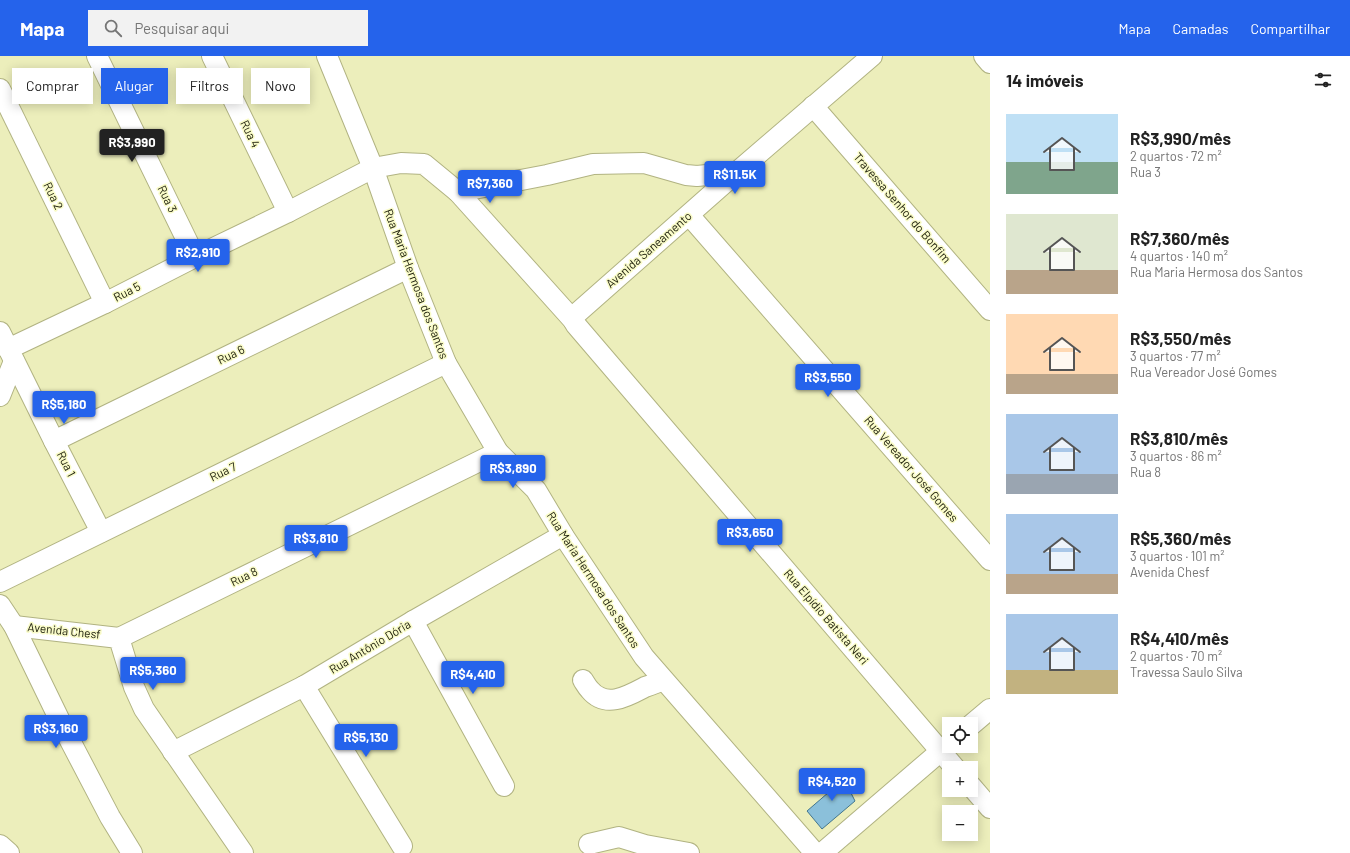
<!DOCTYPE html>
<html lang="pt">
<head>
<meta charset="utf-8">
<style>
	:root { --surface:#fff; --page:#f2f2f2; --text:#222; --muted:#767676; --accent:#2563eb }
	body { margin:0; font-family:Barlow,sans-serif; background:var(--page); color:var(--text); height:100vh; display:flex; flex-direction:column; font-size:15px; white-space:nowrap }
	* { box-sizing:border-box; margin:0 }
	p { font-size:13px; color:var(--muted) }
	.icon { flex:none; width:22px; height:22px; fill:none; stroke:currentColor; stroke-width:2; stroke-linecap:round; stroke-linejoin:round }
	.map { position:relative; flex:1; overflow:hidden }
	.sheet { display:flex; flex-direction:column; background:var(--surface); width:360px }
	.sheet>* { flex:none }
	.banner { position:absolute; left:12px; top:12px; width:380px; height:36px; display:flex; gap:8px }
	.fabs { position:absolute; left:942px; top:661px; display:grid; gap:8px }
	.fabs a { display:grid; place-items:center; width:36px; height:36px; border-radius:0px; background:var(--surface); box-shadow:0 2px 10px #0003; font-size:20px }
	.price { position:absolute; translate:-50% -34px; padding:0 9px; border-radius:4px; background:var(--accent); color:#fff; font-size:13px; line-height:26px; filter:drop-shadow(0 1px 2px #0008) }
	.price::after { content:''; position:absolute; left:50%; top:24px; width:12px; height:9px; margin-left:-6px; background:inherit; clip-path:polygon(0 0,100% 0,50% 100%) }
	.price.on { background:#222; color:#fff }
	ul { padding:0; list-style:none }
	li { display:flex; align-items:center; gap:12px; height:100px; padding:0 16px }
	li span { display:grid; place-items:center; flex:none; width:112px; height:80px; border-radius:0px; color:#555 }
	li>.icon { margin-inline-start:auto }
	span .icon { width:48px; height:48px; fill:#fffc; stroke-width:1 }
	li b { font-size:17px }
	h2 { display:flex; justify-content:space-between; align-items:center; height:48px; padding:0 16px; font-size:17px }
	.pill { padding:0 14px; border-radius:0px; background:var(--surface); box-shadow:0 2px 10px #0003; font-size:14px; line-height:36px }
	.pill.on { background:var(--accent); color:#fff }
	header { display:flex; align-items:center; gap:24px; box-sizing:border-box; height:56px; padding:0 20px; background:var(--accent); color:#fff }
	header strong { font-size:19px }
	nav { display:flex; gap:22px; margin-inline-start:auto; font-size:14px }
	.search { width:280px; height:36px; background:var(--page); display:flex; align-items:center; gap:10px; box-sizing:border-box; padding:0 14px; border-radius:0px; color:var(--muted); font-size:15px }
	main { display:flex; flex:1; min-height:0 }
	.map>svg:first-child { display:block }
	.building { fill:#8bc0da; stroke:#43768e }
	.lines { fill:none; stroke-linecap:round; stroke-linejoin:round }
	.minor-casing { stroke:#b1b382; stroke-width:22 }
	.minor { stroke:#fff; stroke-width:20 }
	.labels { text-anchor:middle; stroke-width:3; stroke-linejoin:round; paint-order:stroke }
	.street-label { font-size:12px; fill:#222310; stroke:#f9fbc8 }
</style>
</head>
<body>
<header>
<strong>Mapa</strong>
<div class="search"><svg class="icon" aria-label="search" viewBox="0 0 24 24"><circle cx="10" cy="10" r="6"/><path d="M15 15l6 6"/></svg>Pesquisar aqui</div>
<nav><a>Mapa</a><a>Camadas</a><a>Compartilhar</a></nav>
</header>
<main>
<div class="map">
<svg width="990" height="797" viewBox="0 0 990 797">
	<rect width="100%" height="100%" fill="#eceebb"/>
	<polygon class="building" points="838,717 847,729 855,745 822,773 807,755 829,736 825,729"/>
	<g class="lines">
		<g class="minor-casing">
			<g id="minor">
				<polyline points="97,0 195,201"/>
				<polyline points="212,0 288,156"/>
				<polyline points="327,0 373,112 408,212 446,307 498,396 536,434 563,479 644,601 815,797"/>
				<polyline points="984,0 990,7"/>
				<polyline points="0,33 105,247"/>
				<polyline points="813,50 990,254"/>
				<polyline points="458,136 547,119 593,108 644,107 686,119 697,120 737,116"/>
				<polyline points="689,159 990,504"/>
				<polyline points="573,264 575,259 737,116 872,0"/>
				<polyline points="0,276 54,385 101,476"/>
				<polyline points="8,293 105,247 195,201 288,156 373,112 401,107 424,108 458,136 573,264 576,269 955,712"/>
				<polyline points="0,340 14,305"/>
				<polyline points="54,385 408,212"/>
				<polyline points="0,526 446,307"/>
				<polyline points="0,549 14,570 64,673 110,761 132,797"/>
				<polyline points="413,565 504,730"/>
				<polyline points="14,570 119,582 134,631 144,653 243,797"/>
				<polyline points="119,582 498,396"/>
				<path d="M583 624C585 627 587 631 590 634 606 653 628 640 645 631 651 629 657 627 663 624"/>
				<polyline points="304,630 402,790"/>
				<polyline points="971,669 990,653"/>
				<polyline points="173,696 304,630 413,565 563,479"/>
				<polyline points="971,730 990,752"/>
				<polyline points="589,788 619,781 645,789 689,797"/>
				<polyline points="0,789 9,797"/>
				<polyline points="822,797 949,688"/>
			</g>
		</g>
		<use href="#minor" class="minor"/>
	</g>
	<g class="labels">
		<g class="street-label">
			<text transform="translate(250 78) rotate(64)" y="4">Rua 4</text>
			<text transform="translate(53 140) rotate(64)" y="4">Rua 2</text>
			<text transform="translate(167 143) rotate(64)" y="4">Rua 3</text>
			<text transform="translate(902 152) rotate(49)" y="4">Travessa Senhor do Bonfim</text>
			<text transform="translate(649 194) rotate(-41)" y="4">Avenida Saneamento</text>
			<text transform="translate(416 228) rotate(69)" y="4">Rua Maria Hermosa dos Santos</text>
			<text transform="translate(127 236) rotate(-27)" y="4">Rua 5</text>
			<text transform="translate(231 299) rotate(-26)" y="4">Rua 6</text>
			<text transform="translate(66 408) rotate(63)" y="4">Rua 1</text>
			<text transform="translate(911 413) rotate(49)" y="4">Rua Vereador José Gomes</text>
			<text transform="translate(223 416) rotate(-26)" y="4">Rua 7</text>
			<text transform="translate(244 521) rotate(-26)" y="4">Rua 8</text>
			<text transform="translate(593 524) rotate(57)" y="4">Rua Maria Hermosa dos Santos</text>
			<text transform="translate(826 561) rotate(49)" y="4">Rua Elpídio Batista Neri</text>
			<text transform="translate(64 575) rotate(6)" y="4">Avenida Chesf</text>
			<text transform="translate(370 591) rotate(-31)" y="4">Rua Antônio Dória</text>
		</g>
	</g>
</svg>
<div class="fabs">
<a><svg class="icon" aria-label="locate" viewBox="0 0 24 24"><circle cx="12" cy="12" r="6"/><path d="M12 2v4M12 18v4M2 12h4M18 12h4"/></svg></a>
<a>+</a>
<a>−</a>
</div>
<b class="price on" style="left:132px;top:107px">R$3,990</b>
<b class="price" style="left:735px;top:139px">R$11.5K</b>
<b class="price" style="left:490px;top:148px">R$7,360</b>
<b class="price" style="left:198px;top:217px">R$2,910</b>
<b class="price" style="left:828px;top:342px">R$3,550</b>
<b class="price" style="left:64px;top:369px">R$5,180</b>
<b class="price" style="left:513px;top:433px">R$3,890</b>
<b class="price" style="left:750px;top:497px">R$3,650</b>
<b class="price" style="left:316px;top:503px">R$3,810</b>
<b class="price" style="left:153px;top:635px">R$5,360</b>
<b class="price" style="left:473px;top:639px">R$4,410</b>
<b class="price" style="left:56px;top:693px">R$3,160</b>
<b class="price" style="left:366px;top:702px">R$5,130</b>
<b class="price" style="left:832px;top:746px">R$4,520</b>
<div class="banner">
<a class="pill">Comprar</a>
<a class="pill on">Alugar</a>
<a class="pill">Filtros</a>
<a class="pill">Novo</a>
</div>
</div>
<section class="sheet">
<h2>14 imóveis<svg class="icon" aria-label="filters" viewBox="0 0 24 24"><path d="M4 7h16M4 17h16"/><circle cx="9" cy="7" r="2"/><circle cx="15" cy="17" r="2"/></svg></h2>
<ul>
<li><span style="background:linear-gradient(#bfe0f5 60%,#7fa58c 0)"><svg class="icon" aria-label="home" viewBox="0 0 24 24"><path d="M3 11l9-7 9 7M6 9v11h12V9"/></svg></span><div><b>R$3,990/mês</b><p>2 quartos · 72 m²</p><p>Rua 3</p></div></li>
<li><span style="background:linear-gradient(#dfe7d0 70%,#b9a48a 0)"><svg class="icon" aria-label="home" viewBox="0 0 24 24"><path d="M3 11l9-7 9 7M6 9v11h12V9"/></svg></span><div><b>R$7,360/mês</b><p>4 quartos · 140 m²</p><p>Rua Maria Hermosa dos Santos</p></div></li>
<li><span style="background:linear-gradient(#ffd9b3 75%,#b9a48a 0)"><svg class="icon" aria-label="home" viewBox="0 0 24 24"><path d="M3 11l9-7 9 7M6 9v11h12V9"/></svg></span><div><b>R$3,550/mês</b><p>3 quartos · 77 m²</p><p>Rua Vereador José Gomes</p></div></li>
<li><span style="background:linear-gradient(#a9c7e8 75%,#9aa5b1 0)"><svg class="icon" aria-label="home" viewBox="0 0 24 24"><path d="M3 11l9-7 9 7M6 9v11h12V9"/></svg></span><div><b>R$3,810/mês</b><p>3 quartos · 86 m²</p><p>Rua 8</p></div></li>
<li><span style="background:linear-gradient(#a9c7e8 75%,#b9a48a 0)"><svg class="icon" aria-label="home" viewBox="0 0 24 24"><path d="M3 11l9-7 9 7M6 9v11h12V9"/></svg></span><div><b>R$5,360/mês</b><p>3 quartos · 101 m²</p><p>Avenida Chesf</p></div></li>
<li><span style="background:linear-gradient(#a9c7e8 70%,#c2b280 0)"><svg class="icon" aria-label="home" viewBox="0 0 24 24"><path d="M3 11l9-7 9 7M6 9v11h12V9"/></svg></span><div><b>R$4,410/mês</b><p>2 quartos · 70 m²</p><p>Travessa Saulo Silva</p></div></li>
</ul>
</section>
</main>
</body>
</html>
